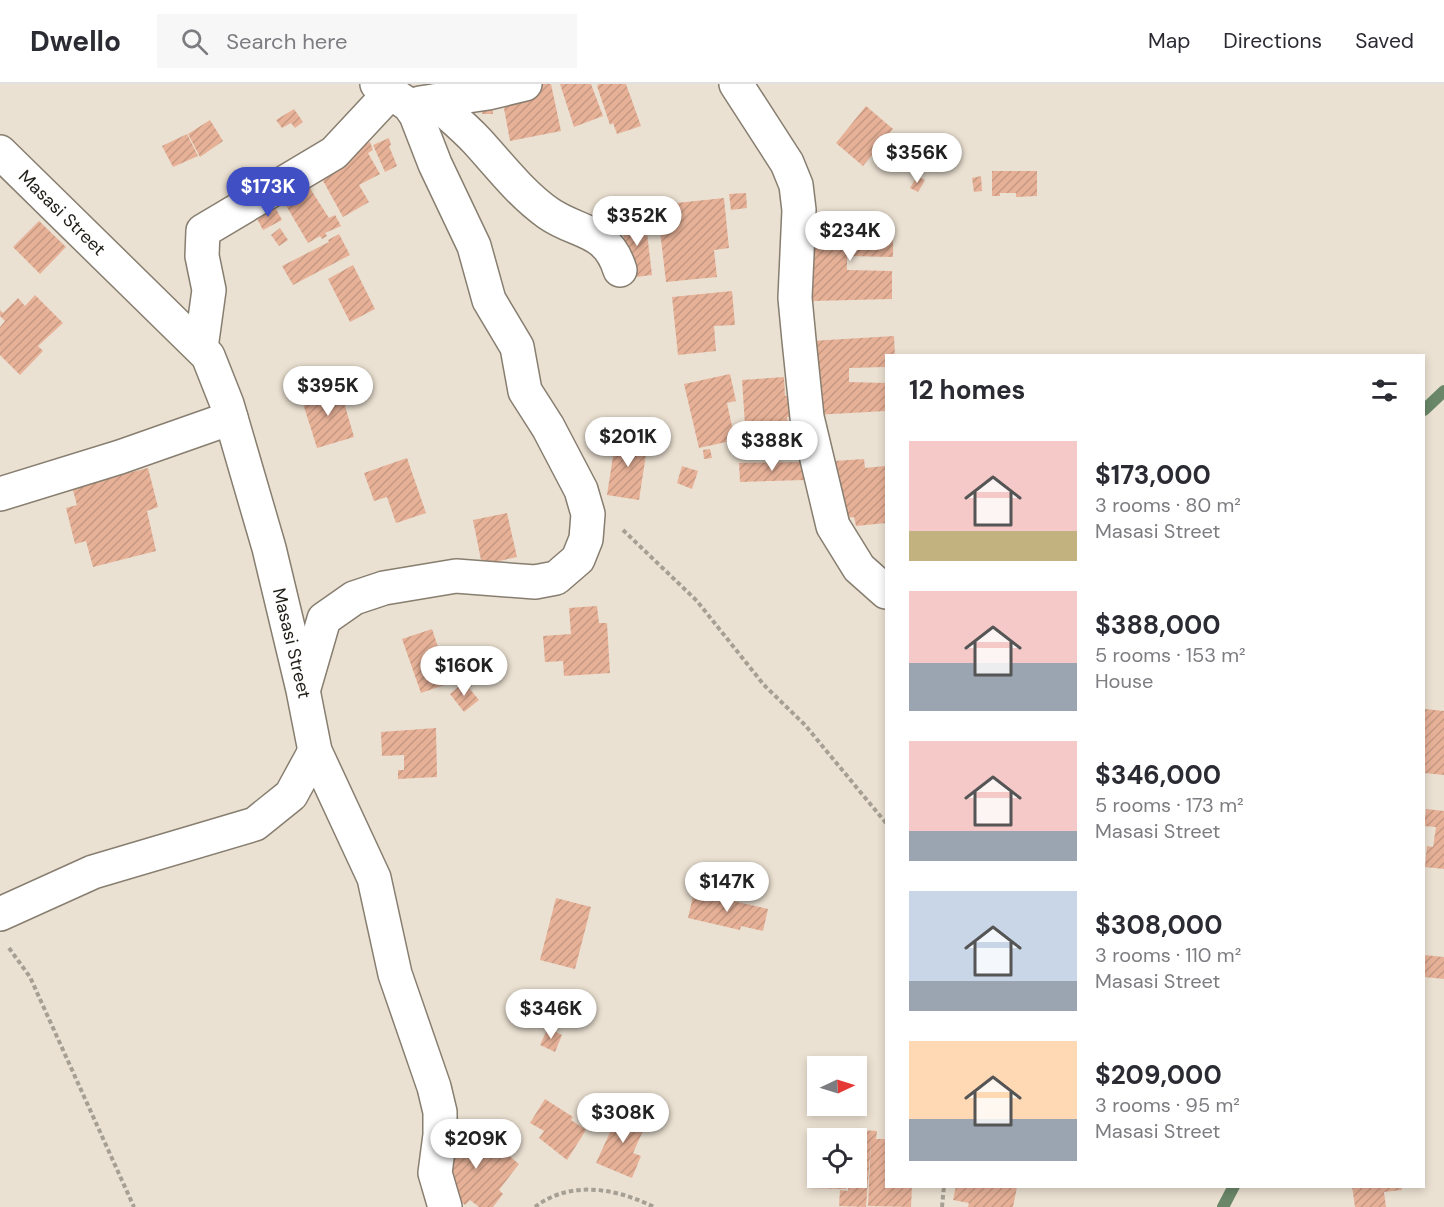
<!DOCTYPE html>
<html lang="en">
<head>
<meta charset="utf-8">
<style>
	:root { --surface:#fff; --page:#f7f7f7; --text:#2b2b33; --muted:#7c7c81; --line:#e1e1e2; --accent:#404fc3 }
	body { margin:0; font-family:"DM Sans",sans-serif; background:var(--page); color:var(--text); height:100vh; display:flex; flex-direction:column; font-size:22px; white-space:nowrap }
	* { box-sizing:border-box; margin:0 }
	p { font-size:20px; color:var(--muted) }
	.icon { flex:none; width:33px; height:33px; fill:none; stroke:currentColor; stroke-width:2; stroke-linecap:round; stroke-linejoin:round }
	.map { position:relative; flex:1; overflow:hidden }
	.panel { position:absolute; left:885px; top:270px; width:540px; height:834px; display:flex; flex-direction:column; background:var(--surface); border-radius:0px; box-shadow:0 3px 9px #0003 }
	.panel>* { flex:none }
	.needle { width:39px; rotate:86deg }
	.buttons { position:absolute; left:807px; top:972px; display:grid; gap:12px }
	.buttons a { display:grid; place-items:center; width:60px; height:60px; border-radius:0px; background:var(--surface); box-shadow:0 3px 9px #0003; font-size:30px }
	.price { position:absolute; translate:-50% -51px; padding:0 14px; border-radius:21px; background:#fff; color:#222; font-size:20px; line-height:39px; filter:drop-shadow(0 2px 3px #0008) }
	.price::after { content:''; position:absolute; left:50%; top:36px; width:18px; height:14px; margin-left:-9px; background:inherit; clip-path:polygon(0 0,100% 0,50% 100%) }
	.price.selected { background:var(--accent); color:#fff }
	ul { padding:0; list-style:none }
	li { display:flex; align-items:center; gap:18px; height:150px; padding:0 24px }
	li span { display:grid; place-items:center; flex:none; width:168px; height:120px; border-radius:0px; color:#555 }
	li>.icon { margin-inline-start:auto }
	span .icon { width:72px; height:72px; fill:#fffc; stroke-width:1 }
	li b { font-size:26px }
	h2 { display:flex; justify-content:space-between; align-items:center; height:72px; padding:0 24px; font-size:26px }
	header { display:flex; align-items:center; gap:36px; box-sizing:border-box; height:84px; padding:0 30px; background:var(--surface); border-bottom:2px solid var(--line) }
	header strong { font-size:28px }
	nav { display:flex; gap:33px; margin-inline-start:auto; font-size:21px }
	.search { width:420px; height:54px; background:var(--page); display:flex; align-items:center; gap:15px; box-sizing:border-box; padding:0 21px; border-radius:0px; color:var(--muted); font-size:22px }
	.map>svg:first-child { display:block }
	.lines { fill:none; stroke-linecap:round; stroke-linejoin:round }
	.stream { stroke:#6a8769; stroke-width:12 }
	.building { fill:url(#building-hatch) }
	.minor-casing { stroke:#877e70; stroke-width:36 }
	.path { stroke:#a69f93; stroke-width:4; stroke-dasharray:4.5 3; stroke-linecap:butt }
	.minor { stroke:#fff; stroke-width:33 }
	.labels { text-anchor:middle; stroke-width:4.5; stroke-linejoin:round; paint-order:stroke }
	.street-label { font-size:18px; fill:#211e18; stroke:#ebe1d2 }
</style>
</head>
<body>
<header>
<strong>Dwello</strong>
<div class="search"><svg class="icon" aria-label="search" viewBox="0 0 24 24"><circle cx="10" cy="10" r="6"/><path d="M15 15l6 6"/></svg>Search here</div>
<nav><a>Map</a><a>Directions</a><a>Saved</a></nav>
</header>
<div class="map">
<svg width="1444" height="1123" viewBox="0 0 1444 1123">
	<defs>
		<pattern id="building-hatch" width="6" height="6" patternUnits="userSpaceOnUse" patternTransform="scale(1.5)"><rect width="6" height="6" fill="#e7b198"/><path d="M-1 1l2-2M0 6l6-6M5 7l2-2" fill="none" stroke="#c69882"/></pattern>
	</defs>
	<rect width="100%" height="100%" fill="#ebe1d2"/>
	<g class="lines">
		<g class="stream">
			<polyline points="1424,326 1444,307"/>
			<polyline points="1223,1123 1234,1102"/>
		</g>
	</g>
	<g class="building">
		<polygon points="539,0 551,0 561,47 510,57 501,8"/>
		<polygon points="560,0 591,0 603,32 574,43"/>
		<polygon points="599,0 626,0 641,42 617,50 613,39 610,41 597,2"/>
		<polygon points="492,15 493,30 482,30 481,16"/>
		<polygon points="866,22 893,45 863,82 836,59"/>
		<polygon points="294,25 303,38 295,44 291,39 282,44 276,36"/>
		<polygon points="210,36 223,57 200,73 188,50"/>
		<polygon points="187,50 198,72 173,83 162,62"/>
		<polygon points="389,54 391,61 389,62 397,82 385,88 373,61"/>
		<polygon points="370,58 373,66 368,69 380,90 359,101 369,118 343,133 316,84 359,60 364,61"/>
		<polygon points="992,87 1037,87 1037,112 1016,113 1016,109 1000,109 1000,112 992,112"/>
		<polygon points="917,92 925,96 918,108 910,104"/>
		<polygon points="981,92 982,107 974,108 972,94"/>
		<polygon points="306,98 329,134 335,131 341,142 325,149 327,152 322,155 320,152 308,159 281,113"/>
		<polygon points="746,109 747,124 731,126 729,110"/>
		<polygon points="724,114 729,164 714,166 717,193 666,198 657,121"/>
		<polygon points="274,121 282,136 263,146 255,131"/>
		<polygon points="645,132 652,191 628,194 622,135"/>
		<polygon points="39,137 66,163 40,190 13,163"/>
		<polygon points="893,140 893,173 847,172 847,186 892,187 892,215 812,217 811,143"/>
		<polygon points="280,144 288,156 279,162 271,151"/>
		<polygon points="339,150 350,171 293,201 282,182 329,158 328,156"/>
		<polygon points="353,181 375,225 350,238 328,195"/>
		<polygon points="732,207 735,241 714,242 716,267 678,271 672,213"/>
		<polygon points="35,211 63,239 38,262 43,267 20,291 0,271 0,243 5,237 0,232 0,226 3,229 18,214 25,222"/>
		<polygon points="894,252 895,272 886,272 886,283 849,284 849,298 886,299 886,327 814,331 811,257"/>
		<polygon points="730,290 736,317 727,319 735,356 699,364 684,300"/>
		<polygon points="784,293 785,312 792,311 794,333 787,333 789,353 746,356 742,296"/>
		<polygon points="339,301 354,353 317,364 301,313"/>
		<polygon points="616,353 648,357 639,416 607,411"/>
		<polygon points="710,365 712,374 704,375 703,366"/>
		<polygon points="407,374 426,429 396,439 387,413 374,417 364,389"/>
		<polygon points="864,375 865,384 885,382 886,439 856,442 854,433 839,435 834,377"/>
		<polygon points="804,378 805,396 740,398 739,379"/>
		<polygon points="682,382 698,387 692,405 677,399"/>
		<polygon points="148,384 158,423 147,427 156,467 93,483 86,457 75,460 66,424 77,421 72,403"/>
		<polygon points="507,429 517,473 482,481 473,436"/>
		<polygon points="597,522 599,539 607,539 610,589 564,592 563,577 545,578 543,552 571,550 569,524"/>
		<polygon points="432,545 450,599 421,609 402,555"/>
		<polygon points="464,598 479,616 464,628 450,610"/>
		<polygon points="1425,625 1444,627 1444,691 1424,689"/>
		<polygon points="436,644 437,693 398,695 398,686 404,686 404,671 382,672 381,648"/>
		<polygon points="1426,725 1444,727 1444,785 1425,783 1427,762 1433,763 1436,743 1424,742"/>
		<polygon points="694,808 768,825 763,847 741,842 740,846 688,834"/>
		<polygon points="556,814 591,823 575,885 540,876"/>
		<polygon points="1424,871 1444,873 1444,895 1424,893"/>
		<polygon points="548,944 562,951 555,968 540,961"/>
		<polygon points="545,1015 573,1033 571,1036 586,1046 567,1076 539,1054 544,1047 530,1039"/>
		<polygon points="621,1024 648,1036 633,1069 641,1072 632,1094 596,1079"/>
		<polygon points="471,1041 519,1080 499,1106 503,1110 493,1123 479,1123 470,1116 465,1121 442,1102 437,1083"/>
		<polygon points="839,1045 877,1047 876,1055 886,1055 886,1102 912,1102 911,1123 868,1122 871,1058 866,1123 839,1122 840,1106 848,1107 849,1094 856,1094 856,1054 838,1054"/>
		<polygon points="808,1069 818,1069 818,1094 846,1094 846,1105 807,1104"/>
		<polygon points="956,1102 1013,1102 1017,1103 1013,1123 968,1123 969,1119 953,1116"/>
		<polygon points="1352,1102 1401,1102 1402,1106 1384,1108 1386,1123 1355,1123"/>
	</g>
	<g class="lines">
		<g class="minor-casing">
			<g id="minor">
				<polyline points="736,0 787,79 796,101 799,126 795,214 799,256 807,333 833,442 859,484 886,508"/>
				<path d="M434 17C448 30 464 43 477 57 500 82 520 109 548 129 578 150 607 144 620 186"/>
				<polyline points="420,19 488,9 525,0"/>
				<path id="s1" d="M0 68 208 272 227 320 269 464 303 606 315 667 374 794 395 890 434 1003 440 1028V1051L435 1089 445 1123"/>
				<polyline points="201,264 209,206 202,172 203,147 334,69 389,10"/>
				<polyline points="0,410 120,373 231,334"/>
				<polyline points="304,604 324,535 354,514 384,504 456,492 535,498 556,494 578,475 586,455 588,430 581,406 548,343 525,307 517,263 489,216 474,162 435,80 416,31 409,21 377,0"/>
				<polyline points="0,830 93,788 255,740 291,711 315,667"/>
			</g>
		</g>
		<g class="path">
			<polyline points="623,446 697,517 764,601 805,641 886,739"/>
			<polyline points="9,864 30,893 134,1123"/>
			<path d="M535 1123C570 1096 616 1104 654 1123"/>
			<polyline points="942,1123 944,1102"/>
		</g>
		<use href="#minor" class="minor"/>
	</g>
	<g class="labels">
		<g class="street-label">
			<text dy="6" stroke="none"><textPath href="#s1" startOffset="87">Masasi Street</textPath></text>
			<text dy="6" stroke="none"><textPath href="#s1" startOffset="591">Masasi Street</textPath></text>
		</g>
	</g>
</svg>
<div class="buttons">
<a><svg class="needle" viewBox="-14 -14 28 28"><path d="M0-13l5 13h-10z" fill="#e53935"/><path d="M0 13l5-13h-10z" fill="#7c7c81"/></svg></a>
<a><svg class="icon" aria-label="locate" viewBox="0 0 24 24"><circle cx="12" cy="12" r="6"/><path d="M12 2v4M12 18v4M2 12h4M18 12h4"/></svg></a>
</div>
<b class="price" style="left:917px;top:100px">$356K</b>
<b class="price selected" style="left:268px;top:134px">$173K</b>
<b class="price" style="left:637px;top:163px">$352K</b>
<b class="price" style="left:850px;top:178px">$234K</b>
<b class="price" style="left:328px;top:333px">$395K</b>
<b class="price" style="left:628px;top:384px">$201K</b>
<b class="price" style="left:772px;top:388px">$388K</b>
<b class="price" style="left:464px;top:613px">$160K</b>
<b class="price" style="left:727px;top:829px">$147K</b>
<b class="price" style="left:551px;top:956px">$346K</b>
<b class="price" style="left:623px;top:1060px">$308K</b>
<b class="price" style="left:476px;top:1086px">$209K</b>
<section class="panel">
<h2>12 homes<svg class="icon" aria-label="filters" viewBox="0 0 24 24"><path d="M4 7h16M4 17h16"/><circle cx="9" cy="7" r="2"/><circle cx="15" cy="17" r="2"/></svg></h2>
<ul>
<li><span style="background:linear-gradient(#f6c9c9 75%,#c2b280 0)"><svg class="icon" aria-label="home" viewBox="0 0 24 24"><path d="M3 11l9-7 9 7M6 9v11h12V9"/></svg></span><div><b>$173,000</b><p>3 rooms · 80 m²</p><p>Masasi Street</p></div></li>
<li><span style="background:linear-gradient(#f6c9c9 60%,#9aa5b1 0)"><svg class="icon" aria-label="home" viewBox="0 0 24 24"><path d="M3 11l9-7 9 7M6 9v11h12V9"/></svg></span><div><b>$388,000</b><p>5 rooms · 153 m²</p><p>House</p></div></li>
<li><span style="background:linear-gradient(#f6c9c9 75%,#9aa5b1 0)"><svg class="icon" aria-label="home" viewBox="0 0 24 24"><path d="M3 11l9-7 9 7M6 9v11h12V9"/></svg></span><div><b>$346,000</b><p>5 rooms · 173 m²</p><p>Masasi Street</p></div></li>
<li><span style="background:linear-gradient(#c9d6e8 75%,#9aa5b1 0)"><svg class="icon" aria-label="home" viewBox="0 0 24 24"><path d="M3 11l9-7 9 7M6 9v11h12V9"/></svg></span><div><b>$308,000</b><p>3 rooms · 110 m²</p><p>Masasi Street</p></div></li>
<li><span style="background:linear-gradient(#ffd9b3 65%,#9aa5b1 0)"><svg class="icon" aria-label="home" viewBox="0 0 24 24"><path d="M3 11l9-7 9 7M6 9v11h12V9"/></svg></span><div><b>$209,000</b><p>3 rooms · 95 m²</p><p>Masasi Street</p></div></li>
</ul>
</section>
</div>
</body>
</html>
